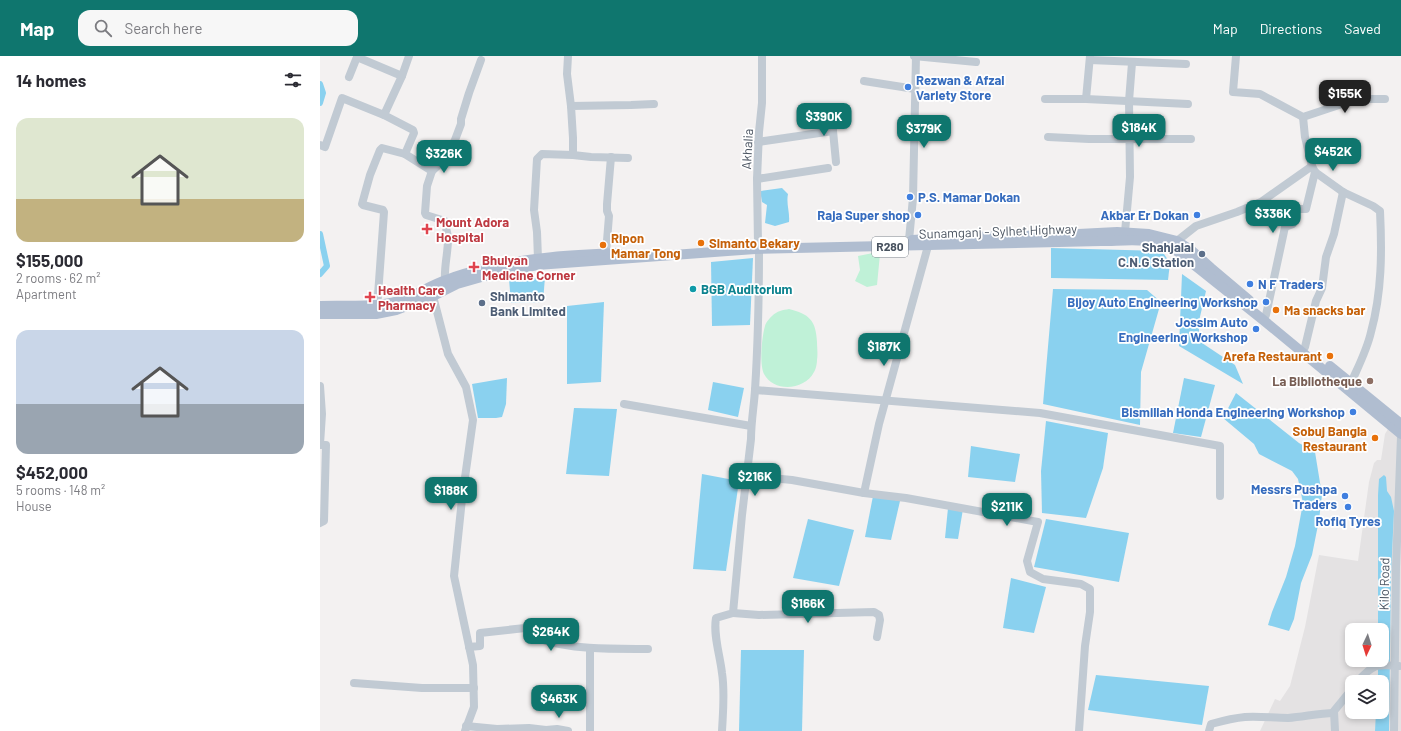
<!DOCTYPE html>
<html lang="en">
<head>
<meta charset="utf-8">
<style>
	:root { --surface:#fff; --page:#f7f7f7; --text:#2b2b33; --muted:#7c7c81; --accent:#0f766e }
	body { margin:0; font-family:Barlow,sans-serif; background:var(--page); color:var(--text); height:100vh; display:flex; flex-direction:column; font-size:15px; white-space:nowrap }
	* { box-sizing:border-box; margin:0 }
	p { font-size:13px; color:var(--muted) }
	.icon { flex:none; width:22px; height:22px; fill:none; stroke:currentColor; stroke-width:2; stroke-linecap:round; stroke-linejoin:round }
	.map { position:relative; flex:1; overflow:hidden }
	.panel { display:flex; flex-direction:column; background:var(--surface); width:320px }
	.panel>* { flex:none }
	.needle { width:26px; rotate:184deg }
	.tools { position:absolute; left:1025px; top:567px; display:grid; gap:8px }
	.tools a { display:grid; place-items:center; width:44px; height:44px; border-radius:8px; background:var(--surface); box-shadow:0 2px 6px #0003; font-size:20px }
	.price { position:absolute; translate:-50% -34px; padding:0 9px; border-radius:8px; background:var(--accent); color:#fff; font-size:13px; line-height:26px; filter:drop-shadow(0 1px 2px #0008) }
	.price::after { content:''; position:absolute; left:50%; top:24px; width:12px; height:9px; margin-left:-6px; background:inherit; clip-path:polygon(0 0,100% 0,50% 100%) }
	.price.active { background:#222; color:#fff }
	ul { padding:0; list-style:none }
	li { display:grid; align-content:center; gap:8px; height:212px; padding:0 16px }
	li span { display:grid; place-items:center; height:124px; border-radius:12px; color:#555 }
	li>.icon { margin-inline-start:auto }
	span .icon { width:72px; height:72px; fill:#fffc; stroke-width:1 }
	li b { font-size:17px }
	h2 { display:flex; justify-content:space-between; align-items:center; height:48px; padding:0 16px; font-size:17px }
	header { display:flex; align-items:center; gap:24px; box-sizing:border-box; height:56px; padding:0 20px; background:var(--accent); color:#fff }
	header strong { font-size:19px }
	nav { display:flex; gap:22px; margin-inline-start:auto; font-size:14px }
	.search { width:280px; height:36px; background:var(--page); display:flex; align-items:center; gap:10px; box-sizing:border-box; padding:0 14px; border-radius:12px; color:var(--muted); font-size:15px }
	main { display:flex; flex:1; min-height:0 }
	.map>svg:first-child { display:block }
	.education { fill:#e4e2e3; fill-rule:evenodd }
	.green { fill:#bff1d7 }
	.water { fill:#8ad1ef }
	.lines { fill:none; stroke-linecap:round; stroke-linejoin:round }
	.canal { stroke:#8ad1ef; stroke-width:6 }
	.minor { stroke:#c1cad3; stroke-width:8 }
	.major { stroke:#b0bdd0; stroke-width:10 }
	.shop-dot { fill:#3f7fe0; stroke:#fff; stroke-width:1.5 }
	.health-dot { fill:#e0444e; stroke:#fff; stroke-width:1.5 }
	.food-dot { fill:#e8710a; stroke:#fff; stroke-width:1.5 }
	.service-dot { fill:#5c6f8a; stroke:#fff; stroke-width:1.5 }
	.culture-dot { fill:#0f9aa8; stroke:#fff; stroke-width:1.5 }
	.education-dot { fill:#8d6e63; stroke:#fff; stroke-width:1.5 }
	.labels { text-anchor:middle; stroke-width:3.5; stroke-linejoin:round; paint-order:stroke }
	.shield { fill:#fff; stroke:#7f868f; stroke-width:1 }
	.shield-label { font-size:12px; font-weight:bold; fill:#48525f }
	.shop-label { font-size:13px; font-weight:bold; fill:#366cbe; stroke:#fff; text-anchor:end }
	.street-label { font-size:13px; fill:#48525f; stroke:#fff }
	.health-label { font-size:13px; font-weight:bold; fill:#be3a42; stroke:#fff; text-anchor:start }
	.food-label { font-size:13px; font-weight:bold; fill:#c56008; stroke:#fff; text-anchor:start }
	.service-label { font-size:13px; font-weight:bold; fill:#4e5e75; stroke:#fff; text-anchor:end }
	.culture-label { font-size:13px; font-weight:bold; fill:#0d838f; stroke:#fff; text-anchor:start }
	.education-label { font-size:13px; font-weight:bold; fill:#785e54; stroke:#fff; text-anchor:end }
</style>
</head>
<body>
<header>
<strong>Map</strong>
<div class="search"><svg class="icon" aria-label="search" viewBox="0 0 24 24"><circle cx="10" cy="10" r="6"/><path d="M15 15l6 6"/></svg>Search here</div>
<nav><a>Map</a><a>Directions</a><a>Saved</a></nav>
</header>
<main>
<section class="panel">
<h2>14 homes<svg class="icon" aria-label="filters" viewBox="0 0 24 24"><path d="M4 7h16M4 17h16"/><circle cx="9" cy="7" r="2"/><circle cx="15" cy="17" r="2"/></svg></h2>
<ul>
<li><span style="background:linear-gradient(#dfe7d0 65%,#c2b280 0)"><svg class="icon" aria-label="home" viewBox="0 0 24 24"><path d="M3 11l9-7 9 7M6 9v11h12V9"/></svg></span><div><b>$155,000</b><p>2 rooms · 62 m²</p><p>Apartment</p></div></li>
<li><span style="background:linear-gradient(#c9d6e8 60%,#9aa5b1 0)"><svg class="icon" aria-label="home" viewBox="0 0 24 24"><path d="M3 11l9-7 9 7M6 9v11h12V9"/></svg></span><div><b>$452,000</b><p>5 rooms · 148 m²</p><p>House</p></div></li>
</ul>
</section>
<div class="map">
<svg width="1081" height="675" viewBox="0 0 1081 675">
	<rect width="100%" height="100%" fill="#f3f1f1"/>
	<path class="education" d="M1068 373 1081 382V675H940L955 643 960 645 970 630 985 571 999 499 1038 505 1049 426 1054 407 1057 404H1061L1065 378ZM1032 574H1062V604H1032ZM1032 626H1062V656H1032Z"/>
	<g class="green">
		<polygon points="553,197 560,198 557,229 547,231 535,225 540,214 538,200"/>
		<path d="M469 253C489 258 496 264 497 286 497 291 498 298 497 304 497 307 496 313 494 316 485 334 454 337 444 318 439 308 442 280 445 270 446 266 450 262 452 260 457 255 463 254 469 253Z"/>
	</g>
	<g class="water">
		<path d="M462 132 468 138C466 148 470 156 469 166L455 170 445 167 447 149 442 146 441 140V135Z"/>
		<polygon points="731,192 842,195 850,207 848,224 731,222"/>
		<polygon points="433,202 430,269 392,270 391,206"/>
		<polygon points="862,218 886,235 879,265 879,285 915,309 923,328 859,290"/>
		<polygon points="225,221 223,246 191,247 189,223"/>
		<polygon points="733,233 827,234 841,246 821,316 820,369 723,348"/>
		<polygon points="284,246 281,326 247,328 247,250"/>
		<polygon points="187,322 186,348 182,361 176,362 158,362 152,328"/>
		<polygon points="864,322 895,329 881,381 853,377"/>
		<polygon points="393,326 424,332 418,361 388,354"/>
		<polygon points="916,337 979,387 995,396 1002,439 999,464 992,499 981,527 974,563 969,575 948,569 952,556 966,521 975,490 983,447 978,423 972,415 939,398 934,388 903,362"/>
		<polygon points="254,352 297,353 289,420 246,418"/>
		<polygon points="726,365 788,377 783,412 766,462 722,457 721,415"/>
		<polygon points="651,390 700,398 695,426 648,421"/>
		<polygon points="382,418 419,425 406,515 373,513"/>
		<polygon points="1064,419 1066,421 1067,435 1071,441 1074,455 1071,519 1069,673 1069,675 1055,675 1056,656 1062,656 1062,626 1058,626 1058,604 1062,604 1062,574 1058,574 1058,439 1059,423"/>
		<polygon points="553,440 580,445 571,484 545,481"/>
		<polygon points="628,452 643,453 638,483 625,482"/>
		<polygon points="488,463 534,474 519,530 473,522"/>
		<polygon points="726,463 809,477 799,526 714,511"/>
		<polygon points="691,522 726,531 714,577 683,572"/>
		<polygon points="421,594 484,594 482,675 419,675"/>
		<polygon points="776,619 889,630 882,669 768,654"/>
	</g>
	<g class="lines">
		<g class="canal">
			<polyline points="0,28 3,37 0,47"/>
			<polyline points="0,178 7,210 0,218"/>
		</g>
		<g class="minor">
			<polyline points="248,0 247,18 251,50"/>
			<polyline points="594,0 656,6"/>
			<polyline points="916,0 913,36 940,38 983,61 1037,43 1065,43"/>
			<polyline points="770,4 866,8"/>
			<polyline points="29,21 37,1 82,20"/>
			<polyline points="544,25 595,33"/>
			<polyline points="725,43 766,43 868,48"/>
			<polyline points="766,43 770,0"/>
			<polyline points="514,56 513,75 516,106"/>
			<path d="M983 61 985 81 992 110 995 116 1023 136 1053 150 1060 155C1062 195 1062 236 1051 276 1047 294 1038 311 1031 327"/>
			<polyline points="728,81 769,83 871,83"/>
			<polyline points="438,86 513,75"/>
			<polyline points="0,89 5,91 22,42 64,59 82,20 89,0"/>
			<polyline points="85,98 112,115"/>
			<polyline points="253,99 271,101 308,102"/>
			<polyline points="437,123 508,112"/>
			<polyline points="805,176 810,121 809,45 812,7"/>
			<polyline points="589,184 593,142 596,0"/>
			<polyline points="857,185 876,170 917,156 941,146 992,110"/>
			<polyline points="438,188 437,123 439,76 442,47 442,0"/>
			<polyline points="286,197 289,160 287,155 287,148 291,101"/>
			<polyline points="218,203 217,176 214,154 217,103 222,98 253,99 253,82 251,50 311,49 334,48"/>
			<path d="M125 224C124 211 128 197 128 183 128 177 125 171 125 165L106 159 105 157 107 130 112 115 124 104 135 84 141 68V63L149 37 161 4"/>
			<polyline points="113,240 128,298 146,331 153,364 142,443 134,520 153,609 154,651 145,675"/>
			<polyline points="57,253 64,156 63,154 43,149 42,148 50,119 60,94 62,92 85,98 94,77 93,74 64,59"/>
			<polyline points="946,259 965,171 973,168 973,153 986,153 995,116"/>
			<polyline points="985,291 996,245 1002,232 1006,201 1014,178 1023,136"/>
			<polyline points="0,330 2,358 0,388 1,389 6,389 4,465 0,467"/>
			<polyline points="435,334 720,357 900,390 900,440"/>
			<polyline points="304,348 431,370"/>
			<polyline points="428,416 436,419 451,422 472,424 544,437 586,442 718,466 707,505 710,516 723,523 761,528 770,533 770,556 765,590 759,675"/>
			<polyline points="544,437 559,368 608,190"/>
			<polyline points="413,557 439,559 554,556 559,559 560,564 557,581"/>
			<path d="M149 591 160 590V577L205 572C210 576 215 582 220 583 251 594 295 593 328 593"/>
			<polyline points="270,592 270,675"/>
			<path d="M1037 626C1053 608 1056 608 1079 610"/>
			<polyline points="34,627 102,632 154,632"/>
			<polyline points="146,670 177,673 209,672 226,674 227,675"/>
			<polyline points="226,674 237,673 248,675"/>
			<path d="M402 675C403 656 405 636 402 617 400 599 393 579 396 562L413 557 422 459 431 383C431 366 434 350 435 334 438 287 439 240 439 193"/>
			<path d="M889 675 891 668C902 665 914 662 925 661 939 660 954 662 968 662 984 661 998 657 1014 657"/>
			<polyline points="1015,675 1014,655 1032,633"/>
			<polyline points="1074,675 1076,511 1081,381"/>
		</g>
		<g class="major">
			<polyline points="592,184 646,181 739,179 797,176 829,178 857,185 872,195 891,212 929,244"/>
			<path d="M0 250C25 249 55 252 78 245 95 240 109 230 126 224 138 219 153 215 166 212 209 201 254 199 298 197"/>
			<path d="M0 258H56L76 254 113 240 137 228 165 220 217 209 435 193 781 185C805 185 832 181 853 192L942 263 1081 378"/>
			<polyline points="1010,310 1081,368"/>
		</g>
	</g>
	<g class="shop-dot">
		<circle cx="588" cy="31" r="4"/>
		<circle cx="590" cy="141" r="4"/>
		<circle cx="598" cy="159" r="4"/>
		<circle cx="877" cy="159" r="4"/>
		<circle cx="930" cy="228" r="4"/>
		<circle cx="946" cy="246" r="4"/>
		<circle cx="936" cy="273" r="4"/>
		<circle cx="1033" cy="356" r="4"/>
		<circle cx="1025" cy="440" r="4"/>
		<circle cx="1028" cy="451" r="4"/>
	</g>
	<g class="health-dot">
		<path d="M105 167h4v4h4v4h-4v4h-4v-4h-4v-4h4z"/>
		<path d="M152 205h4v4h4v4h-4v4h-4v-4h-4v-4h4z"/>
		<path d="M48 235h4v4h4v4h-4v4h-4v-4h-4v-4h4z"/>
	</g>
	<g class="food-dot">
		<circle cx="381" cy="187" r="4"/>
		<circle cx="283" cy="189" r="4"/>
		<circle cx="956" cy="254" r="4"/>
		<circle cx="1010" cy="300" r="4"/>
		<circle cx="1055" cy="382" r="4"/>
	</g>
	<g class="service-dot">
		<circle cx="882" cy="198" r="4"/>
		<circle cx="162" cy="247" r="4"/>
	</g>
	<circle class="culture-dot" cx="373" cy="233" r="4"/>
	<circle class="education-dot" cx="1050" cy="325" r="4"/>
	<g class="labels">
		<rect class="shield" x="552" y="181" width="36" height="20" rx="3"/>
		<g class="shield-label">
			<text x="570" y="195">R280</text>
		</g>
		<g class="shop-label">
			<text x="596" y="29" text-anchor="start">Rezwan &amp; Afzal<tspan x="596" dy="15">Variety Store</tspan></text>
			<text x="598" y="146" text-anchor="start">P.S. Mamar Dokan</text>
			<text x="590" y="164">Raja Super shop</text>
			<text x="869" y="164">Akbar Er Dokan</text>
			<text x="938" y="233" text-anchor="start">N F Traders</text>
			<text x="938" y="251">Bijoy Auto Engineering Workshop</text>
			<text x="928" y="271">Jossim Auto<tspan x="928" dy="15">Engineering Workshop</tspan></text>
			<text x="1025" y="361">Bismillah Honda Engineering Workshop</text>
			<text x="1017" y="438">Messrs Pushpa<tspan x="1017" dy="15">Traders</tspan></text>
			<text x="1028" y="470" text-anchor="middle">Rofiq Tyres</text>
		</g>
		<g class="street-label">
			<text transform="translate(427 93) rotate(-87)" y="5">Akhalia</text>
			<text transform="translate(678 175) rotate(-2)" y="5">Sunamganj - Sylhet Highway</text>
			<text transform="translate(1064 528) rotate(-89)" y="5">Kilo Road</text>
		</g>
		<g class="health-label">
			<text x="116" y="171">Mount Adora<tspan x="116" dy="15">Hospital</tspan></text>
			<text x="162" y="209">Bhuiyan<tspan x="162" dy="15">Medicine Corner</tspan></text>
			<text x="58" y="239">Health Care<tspan x="58" dy="15">Pharmacy</tspan></text>
		</g>
		<g class="food-label">
			<text x="291" y="187">Ripon<tspan x="291" dy="15">Mamar Tong</tspan></text>
			<text x="389" y="192">Simanto Bekary</text>
			<text x="964" y="259">Ma snacks bar</text>
			<text x="1002" y="305" text-anchor="end">Arefa Restaurant</text>
			<text x="1047" y="380" text-anchor="end">Sobuj Bangla<tspan x="1047" dy="15">Restaurant</tspan></text>
		</g>
		<g class="service-label">
			<text x="874" y="196">Shahjalal<tspan x="874" dy="15">C.N.G Station</tspan></text>
			<text x="170" y="245" text-anchor="start">Shimanto<tspan x="170" dy="15">Bank Limited</tspan></text>
		</g>
		<g class="culture-label">
			<text x="381" y="238">BGB Auditorium</text>
		</g>
		<g class="education-label">
			<text x="1042" y="330">La Bibliotheque</text>
		</g>
	</g>
</svg>
<div class="tools">
<a><svg class="needle" viewBox="-14 -14 28 28"><path d="M0-13l5 13h-10z" fill="#e53935"/><path d="M0 13l5-13h-10z" fill="#7c7c81"/></svg></a>
<a><svg class="icon" aria-label="layers" viewBox="0 0 24 24"><path d="M12 4l9 5-9 5-9-5zM3 14l9 5 9-5"/></svg></a>
</div>
<b class="price active" style="left:1025px;top:58px">$155K</b>
<b class="price" style="left:504px;top:81px">$390K</b>
<b class="price" style="left:819px;top:92px">$184K</b>
<b class="price" style="left:604px;top:93px">$379K</b>
<b class="price" style="left:1013px;top:116px">$452K</b>
<b class="price" style="left:124px;top:118px">$326K</b>
<b class="price" style="left:953px;top:178px">$336K</b>
<b class="price" style="left:564px;top:311px">$187K</b>
<b class="price" style="left:435px;top:441px">$216K</b>
<b class="price" style="left:131px;top:455px">$188K</b>
<b class="price" style="left:687px;top:471px">$211K</b>
<b class="price" style="left:488px;top:568px">$166K</b>
<b class="price" style="left:231px;top:596px">$264K</b>
<b class="price" style="left:239px;top:663px">$463K</b>
</div>
</main>
</body>
</html>
